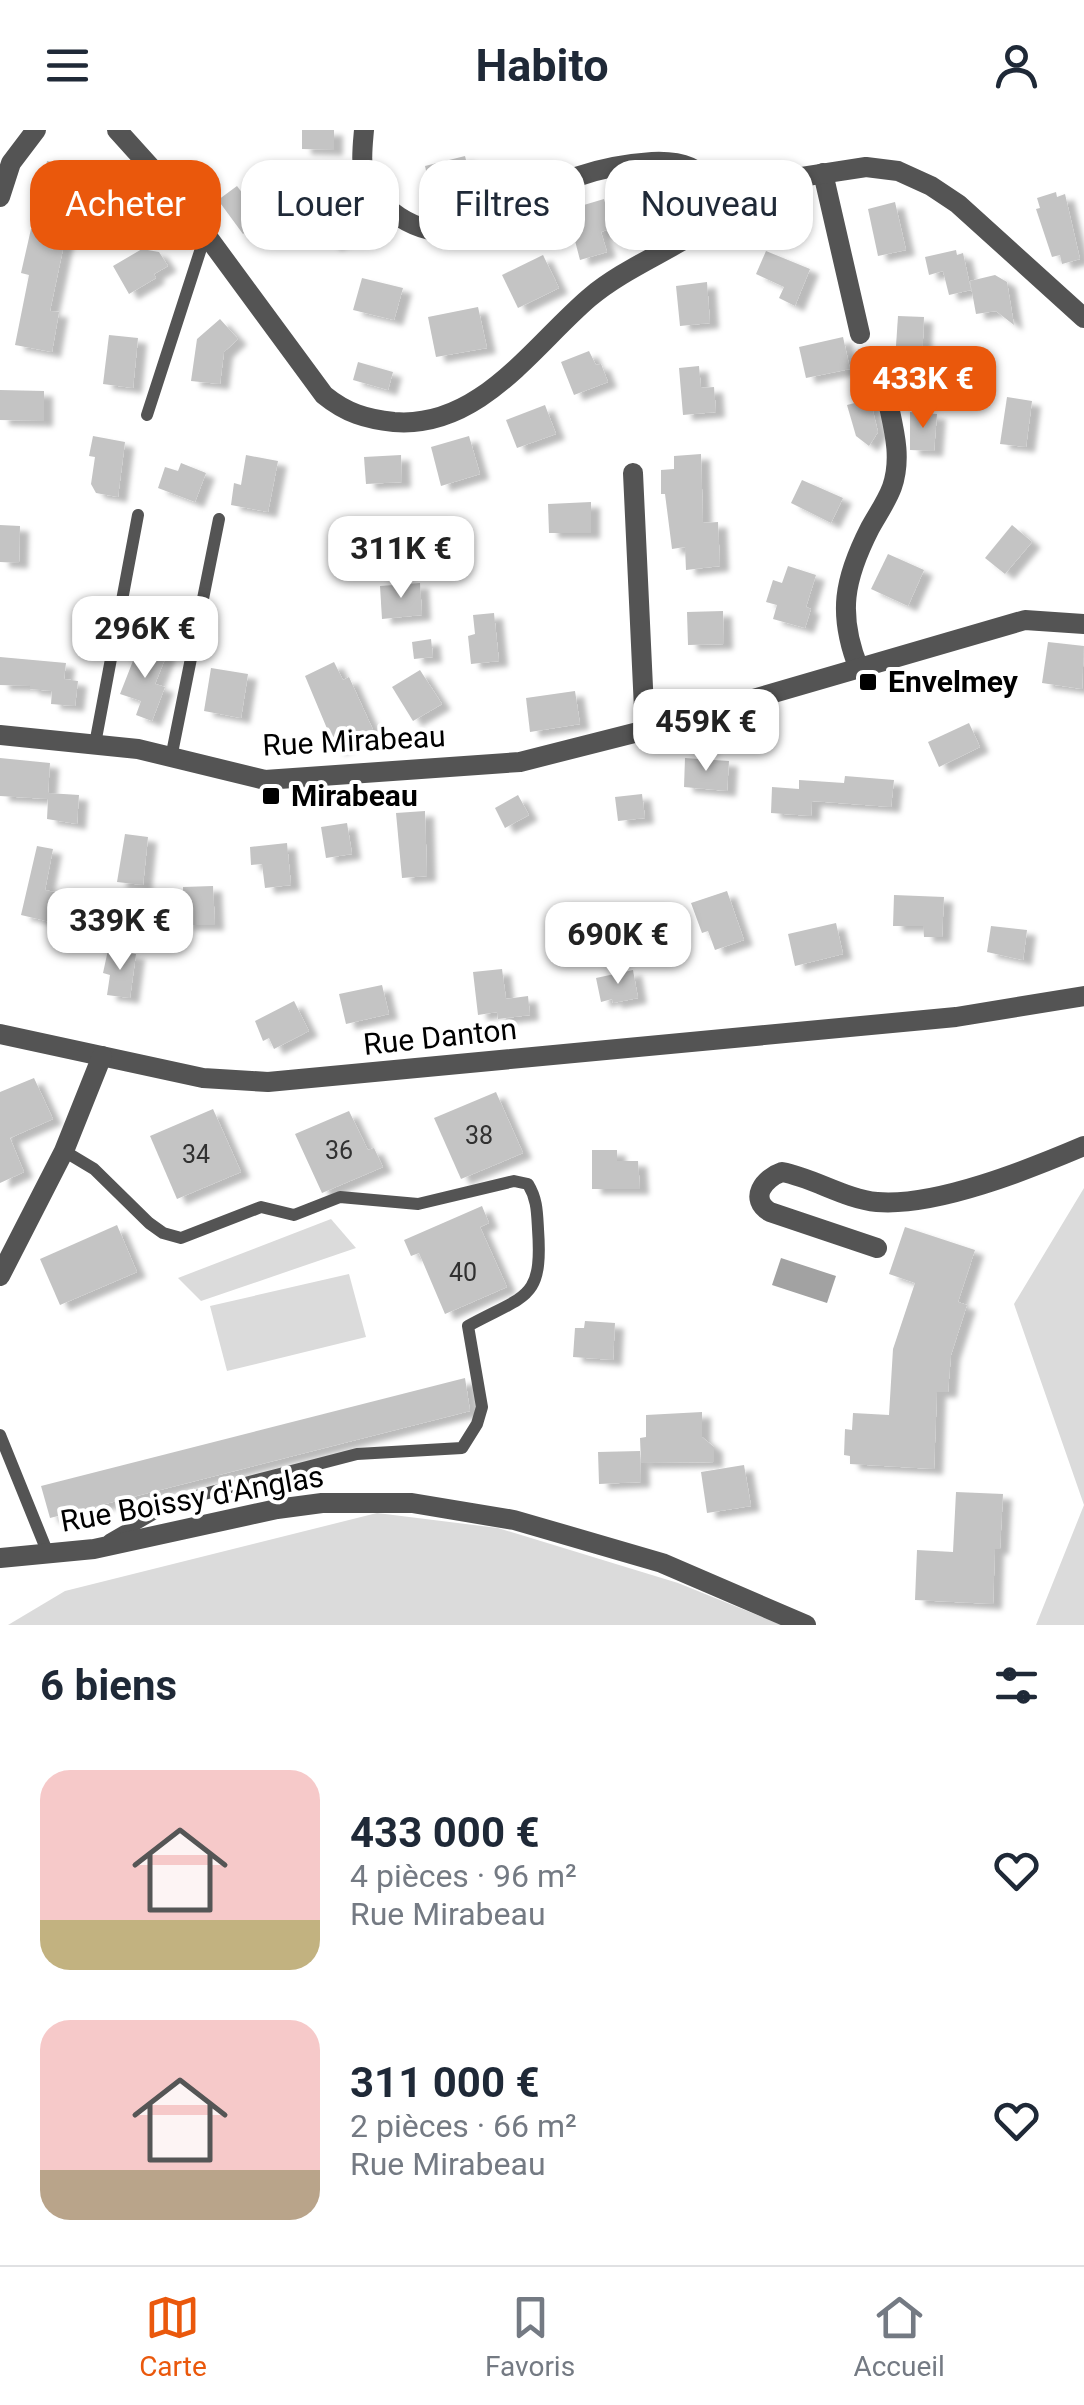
<!DOCTYPE html>
<html lang="fr">
<head>
<meta charset="utf-8">
<style>
	:root { --surface:#fff; --page:#f2f2f3; --text:#1f2937; --muted:#747a83; --line:#e0e1e3; --accent:#ea580c }
	body { margin:0; font-family:Roboto,sans-serif; background:var(--page); color:var(--text); height:100vh; display:flex; flex-direction:column; font-size:38px; white-space:nowrap }
	* { box-sizing:border-box; margin:0 }
	p { font-size:32px; color:var(--muted) }
	.icon { flex:none; width:55px; height:55px; fill:none; stroke:currentColor; stroke-width:2; stroke-linecap:round; stroke-linejoin:round }
	.map { position:relative; height:1495px; overflow:hidden }
	.panel { display:flex; flex-direction:column; background:var(--surface); flex:1 }
	.panel>* { flex:none }
	.hud { position:absolute; left:30px; top:30px; width:1025px; height:90px; display:flex; gap:20px }
	.price { position:absolute; translate:-50% -85px; padding:0 22px; border-radius:20px; background:#fff; color:#222; font-size:32px; line-height:65px; filter:drop-shadow(0 2px 5px #0008) }
	.price::after { content:''; position:absolute; left:50%; top:60px; width:30px; height:22px; margin-left:-15px; background:inherit; clip-path:polygon(0 0,100% 0,50% 100%) }
	.price.selected { background:var(--accent); color:#fff }
	ul { padding:0; list-style:none }
	li { display:flex; align-items:center; gap:30px; height:250px; padding:0 40px }
	li span { display:grid; place-items:center; flex:none; width:280px; height:200px; border-radius:30px; color:#555 }
	li>.icon { margin-inline-start:auto }
	span .icon { width:120px; height:120px; fill:#fffc; stroke-width:1 }
	li b { font-size:42px }
	h2 { display:flex; justify-content:space-between; align-items:center; height:120px; padding:0 40px; font-size:42px }
	.pill { padding:0 35px; border-radius:30px; background:var(--surface); box-shadow:0 2px 8px #0004; font-size:35px; line-height:90px }
	.pill.selected { background:var(--accent); color:#fff }
	header { display:flex; justify-content:space-between; align-items:center; height:130px; padding:0 40px; background:var(--surface); font-size:45px; font-weight:700 }
	.tab-bar { display:flex; justify-content:space-around; align-items:center; height:140px; border-top:2px solid var(--line); background:var(--surface); font-size:28px; color:var(--muted) }
	.tab-bar a { display:grid; justify-items:center; gap:5px }
	.tab-bar .selected { color:var(--accent) }
	.map>svg:first-child { display:block }
	.green { fill:#dbdbdb }
	.water { fill:#a2a2a2 }
	.building { fill:#c4c4c4; filter:url(#shadow) }
	.lines { fill:none; stroke-linecap:round; stroke-linejoin:round }
	.lane { stroke:#545454; stroke-width:12 }
	.street { stroke:#545454; stroke-width:20 }
	.poi-dot { fill:#000; stroke:#fff; stroke-width:4 }
	.labels { text-anchor:middle; stroke-width:8; stroke-linejoin:round; paint-order:stroke }
	.number-label { font-size:25px; fill:#313131 }
	.poi-label { font-size:30px; font-weight:bold; fill:#000; stroke:#fff; text-anchor:start }
	.street-label { font-size:30px; fill:#000; stroke:#fff }
</style>
</head>
<body>
<header><svg class="icon" aria-label="menu" viewBox="0 0 24 24"><path d="M4 6h16M4 12h16M4 18h16"/></svg>Habito<svg class="icon" aria-label="person" viewBox="0 0 24 24"><circle cx="12" cy="8" r="4"/><path d="M4 21q1-7 8-7t8 7"/></svg></header>
<div class="map">
<svg width="1084" height="1495" viewBox="0 0 1084 1495">
	<defs>
		<filter id="shadow"><feDropShadow dx="9" dy="5.5" stdDeviation="2.5" flood-color="#0004"/></filter>
	</defs>
	<rect width="100%" height="100%" fill="#fff"/>
	<g class="green">
		<polygon points="1084,1058 1084,1495 1036,1495 1084,1375 1014,1174"/>
		<polygon points="331,1089 356,1118 201,1171 178,1148"/>
		<polygon points="349,1144 366,1207 227,1241 210,1176"/>
		<polygon points="377,1383 498,1398 678,1453 782,1495 8,1495 65,1461"/>
	</g>
	<polygon class="water" points="781,1128 836,1146 827,1173 772,1155"/>
	<g class="building">
		<polygon points="302,0 334,0 334,20 302,19"/>
		<polygon points="465,26 470,46 449,53 452,66 433,71 425,36"/>
		<polygon points="47,31 97,42 90,76 40,65"/>
		<polygon points="237,56 243,64 248,61 266,88 243,104 218,70"/>
		<polygon points="331,58 358,101 332,115 306,72"/>
		<polygon points="1056,62 1057,67 1065,64 1080,129 1062,134 1060,125 1052,127 1036,79 1040,78 1037,68"/>
		<polygon points="604,69 612,98 601,102 607,122 580,130 567,80"/>
		<polygon points="895,72 906,120 878,126 868,79"/>
		<polygon points="31,99 66,105 50,181 59,182 52,222 15,215 29,145 21,143"/>
		<polygon points="142,119 159,122 168,136 154,144 156,148 129,164 113,136"/>
		<polygon points="956,120 957,125 963,123 971,160 949,165 943,141 929,145 925,127"/>
		<polygon points="766,121 810,139 795,176 779,168 784,157 756,144"/>
		<polygon points="543,125 559,158 518,178 502,145"/>
		<polygon points="995,145 1007,152 1014,195 996,181 976,184 970,151"/>
		<polygon points="362,148 403,158 394,190 353,180"/>
		<polygon points="707,152 710,193 680,196 676,156"/>
		<polygon points="478,177 487,218 436,227 428,187"/>
		<polygon points="898,186 924,187 922,232 895,231"/>
		<polygon points="220,189 238,209 224,222 220,254 191,251 197,209"/>
		<polygon points="109,205 138,208 133,258 103,254"/>
		<polygon points="843,207 850,239 806,248 799,217"/>
		<polygon points="589,221 596,235 601,234 608,252 574,265 561,232"/>
		<polygon points="358,232 393,242 388,260 353,250"/>
		<polygon points="699,236 701,258 714,257 716,282 683,285 679,238"/>
		<polygon points="0,260 44,261 44,291 0,290"/>
		<polygon points="1007,267 1032,271 1026,317 1000,314"/>
		<polygon points="870,269 878,302 869,316 856,306 847,275"/>
		<polygon points="545,275 556,304 517,318 506,290"/>
		<polygon points="910,282 937,284 934,321 910,320"/>
		<polygon points="93,306 125,312 118,367 96,363 91,354 95,327 89,326"/>
		<polygon points="469,306 480,344 441,356 431,317"/>
		<polygon points="701,324 703,393 718,392 720,436 686,440 685,417 672,419 665,364 661,364 661,340 674,339 674,326"/>
		<polygon points="246,325 278,331 268,382 231,375 234,353 241,355"/>
		<polygon points="401,325 402,352 366,354 364,327"/>
		<polygon points="181,333 206,343 195,372 158,358 165,337 178,341"/>
		<polygon points="802,350 843,368 831,393 791,373"/>
		<polygon points="591,372 591,403 549,403 548,374"/>
		<polygon points="0,395 20,396 19,433 0,432"/>
		<polygon points="1012,395 1032,412 1005,444 985,428"/>
		<polygon points="888,424 924,440 908,476 871,459"/>
		<polygon points="788,436 816,445 806,477 811,479 805,498 773,489 777,475 766,472 773,450 782,453"/>
		<polygon points="420,453 422,485 382,489 380,456"/>
		<polygon points="723,481 724,514 688,515 687,482"/>
		<polygon points="494,483 499,531 471,534 468,506 475,504 473,485"/>
		<polygon points="431,509 433,527 414,529 412,512"/>
		<polygon points="1048,512 1084,516 1082,559 1042,553"/>
		<polygon points="140,513 167,524 155,554 165,557 152,591 136,585 141,571 120,564"/>
		<polygon points="0,527 66,533 64,549 78,551 75,576 51,574 52,561 30,559 30,556 0,555"/>
		<polygon points="334,532 343,550 349,547 374,602 336,620 305,546"/>
		<polygon points="211,538 248,544 241,588 204,581"/>
		<polygon points="420,540 442,574 413,591 392,557"/>
		<polygon points="575,561 580,594 530,602 526,568"/>
		<polygon points="969,593 980,617 939,637 928,612"/>
		<polygon points="0,628 50,633 48,663 79,665 77,694 47,689 48,669 0,666"/>
		<polygon points="685,628 729,631 727,661 684,657"/>
		<polygon points="845,646 894,650 891,677 812,671 811,686 771,683 772,657 799,659 799,650 844,653"/>
		<polygon points="642,664 645,688 618,691 615,667"/>
		<polygon points="518,665 529,685 505,698 495,678"/>
		<polygon points="425,681 427,746 402,748 396,683"/>
		<polygon points="347,693 352,724 326,728 321,697"/>
		<polygon points="125,704 148,707 143,755 117,752"/>
		<polygon points="287,713 291,755 265,758 262,734 251,735 250,717"/>
		<polygon points="37,716 53,719 45,760 67,765 59,794 21,785"/>
		<polygon points="213,756 215,795 184,795 183,757"/>
		<polygon points="727,761 744,810 715,820 708,801 702,803 691,773"/>
		<polygon points="894,765 944,767 942,807 924,807 923,796 893,796"/>
		<polygon points="836,793 843,824 795,836 788,804"/>
		<polygon points="991,796 1027,800 1023,830 987,822"/>
		<polygon points="108,820 136,824 130,868 107,865 110,845 103,843"/>
		<polygon points="502,839 506,869 528,866 530,885 498,889 497,882 478,885 473,842"/>
		<polygon points="633,840 638,868 613,873 612,869 601,872 596,848"/>
		<polygon points="382,855 389,884 346,894 339,864"/>
		<polygon points="294,871 309,901 274,919 269,908 263,911 255,891"/>
		<polygon points="34,948 53,989 10,1008 24,1042 0,1053 0,962"/>
		<polygon points="496,962 523,1023 461,1049 434,988"/>
		<polygon points="213,979 241,1042 177,1069 150,1006"/>
		<polygon points="349,981 368,1020 374,1018 383,1037 322,1063 295,1004"/>
		<polygon points="592,1020 617,1020 617,1031 638,1031 640,1059 592,1059"/>
		<polygon points="482,1076 489,1093 480,1097 507,1157 445,1184 419,1123 411,1126 404,1110"/>
		<polygon points="117,1095 137,1142 60,1175 40,1129"/>
		<polygon points="905,1097 975,1120 958,1172 967,1175 951,1225 948,1262 937,1262 934,1339 850,1334 850,1326 844,1325 845,1299 852,1300 853,1283 889,1285 893,1219 915,1153 889,1144"/>
		<polygon points="585,1191 615,1193 613,1230 573,1227 575,1198 584,1198"/>
		<polygon points="465,1248 470,1281 50,1388 41,1356"/>
		<polygon points="702,1282 702,1307 714,1317 714,1332 641,1333 640,1308 646,1307 646,1285"/>
		<polygon points="640,1321 641,1352 599,1354 598,1322"/>
		<polygon points="744,1335 751,1376 707,1383 701,1342"/>
		<polygon points="956,1362 1003,1364 1000,1419 995,1419 993,1474 915,1470 917,1420 953,1422"/>
	</g>
	<g class="lines">
		<g class="lane">
			<polyline points="147,285 206,103"/>
			<polyline points="95,614 138,385"/>
			<polyline points="171,628 219,389"/>
			<path d="M64 1021 94 1039 149 1093 163 1103 181 1108 261 1077 294 1085 340 1067 418 1074 514 1051 528 1054C537 1069 537 1081 538 1099 543 1171 526 1164 468 1196L482 1277 477 1294 462 1318 357 1324 276 1345 174 1372 109 1410"/>
			<polyline points="0,1305 49,1426"/>
		</g>
		<g class="street">
			<path d="M117 0 182 72 324 265C346 283 366 289 394 292 479 299 532 217 589 168 617 144 655 127 687 108 703 93 714 74 707 52 696 34 672 31 652 32 592 36 560 52 507 78 492 85 474 98 458 101 420 108 371 77 363 39 361 27 363 12 364 0"/>
			<polyline points="823,43 860,204"/>
			<polyline points="710,61 866,37 898,41 931,56 958,74 1084,188"/>
			<polyline points="0,67 11,33 36,0"/>
			<polyline points="633,343 644,579 650,599"/>
			<path d="M859 539C837 484 844 449 870 398 877 385 887 371 892 357 902 328 894 300 888 272"/>
			<polyline points="0,605 138,619 265,650 520,632 650,599 1025,490 1084,494"/>
			<polyline points="0,904 203,948 268,952 956,887 1084,866"/>
			<path d="M877 1118 770 1082C748 1069 764 1048 782 1042 814 1048 845 1069 877 1072 936 1077 1030 1039 1084 1016"/>
			<polyline points="0,1146 64,1021 102,926"/>
			<polyline points="0,1428 94,1419 277,1379 322,1373 412,1373 514,1390 662,1433 806,1495"/>
		</g>
	</g>
	<g class="poi-dot">
		<rect x="858" y="542" width="20" height="20" rx="5"/>
		<rect x="261" y="656" width="20" height="20" rx="5"/>
	</g>
	<g class="labels">
		<g class="number-label">
			<text x="479" y="1014">38</text>
			<text x="339" y="1029">36</text>
			<text x="196" y="1033">34</text>
			<text x="463" y="1151">40</text>
		</g>
		<g class="poi-label">
			<text x="888" y="562">Envelmey</text>
			<text x="291" y="676">Mirabeau</text>
		</g>
		<g class="street-label">
			<text transform="translate(354 611) rotate(-3)" y="10">Rue Mirabeau</text>
			<text transform="translate(440 907) rotate(-6)" y="10">Rue Danton</text>
			<text transform="translate(192 1369) rotate(-10)" y="10">Rue Boissy d'Anglas</text>
		</g>
	</g>
</svg>
<b class="price selected" style="left:923px;top:301px">433K €</b>
<b class="price" style="left:401px;top:471px">311K €</b>
<b class="price" style="left:145px;top:551px">296K €</b>
<b class="price" style="left:706px;top:644px">459K €</b>
<b class="price" style="left:120px;top:843px">339K €</b>
<b class="price" style="left:618px;top:857px">690K €</b>
<div class="hud">
<a class="pill selected">Acheter</a>
<a class="pill">Louer</a>
<a class="pill">Filtres</a>
<a class="pill">Nouveau</a>
</div>
</div>
<section class="panel">
<h2>6 biens<svg class="icon" aria-label="filters" viewBox="0 0 24 24"><path d="M4 7h16M4 17h16"/><circle cx="9" cy="7" r="2"/><circle cx="15" cy="17" r="2"/></svg></h2>
<ul>
<li><span style="background:linear-gradient(#f6c9c9 75%,#c2b280 0)"><svg class="icon" aria-label="home" viewBox="0 0 24 24"><path d="M3 11l9-7 9 7M6 9v11h12V9"/></svg></span><div><b>433 000 €</b><p>4 pièces · 96 m²</p><p>Rue Mirabeau</p></div><svg class="icon" aria-label="heart" viewBox="0 0 24 24"><path d="M12 20l-8-8c-3-5 5-10 8-4 3-6 11-1 8 4z"/></svg></li>
<li><span style="background:linear-gradient(#f6c9c9 75%,#b9a48a 0)"><svg class="icon" aria-label="home" viewBox="0 0 24 24"><path d="M3 11l9-7 9 7M6 9v11h12V9"/></svg></span><div><b>311 000 €</b><p>2 pièces · 66 m²</p><p>Rue Mirabeau</p></div><svg class="icon" aria-label="heart" viewBox="0 0 24 24"><path d="M12 20l-8-8c-3-5 5-10 8-4 3-6 11-1 8 4z"/></svg></li>
</ul>
</section>
<nav class="tab-bar">
<a class="selected"><svg class="icon" aria-label="map" viewBox="0 0 24 24"><path d="M3 6l6-2 6 2 6-2v14l-6 2-6-2-6 2zM9 4v14M15 6v14"/></svg>Carte</a>
<a><svg class="icon" aria-label="saved" viewBox="0 0 24 24"><path d="M7 4h10v16l-5-4-5 4z"/></svg>Favoris</a>
<a><svg class="icon" aria-label="home" viewBox="0 0 24 24"><path d="M3 11l9-7 9 7M6 9v11h12V9"/></svg>Accueil</a>
</nav>
</body>
</html>
